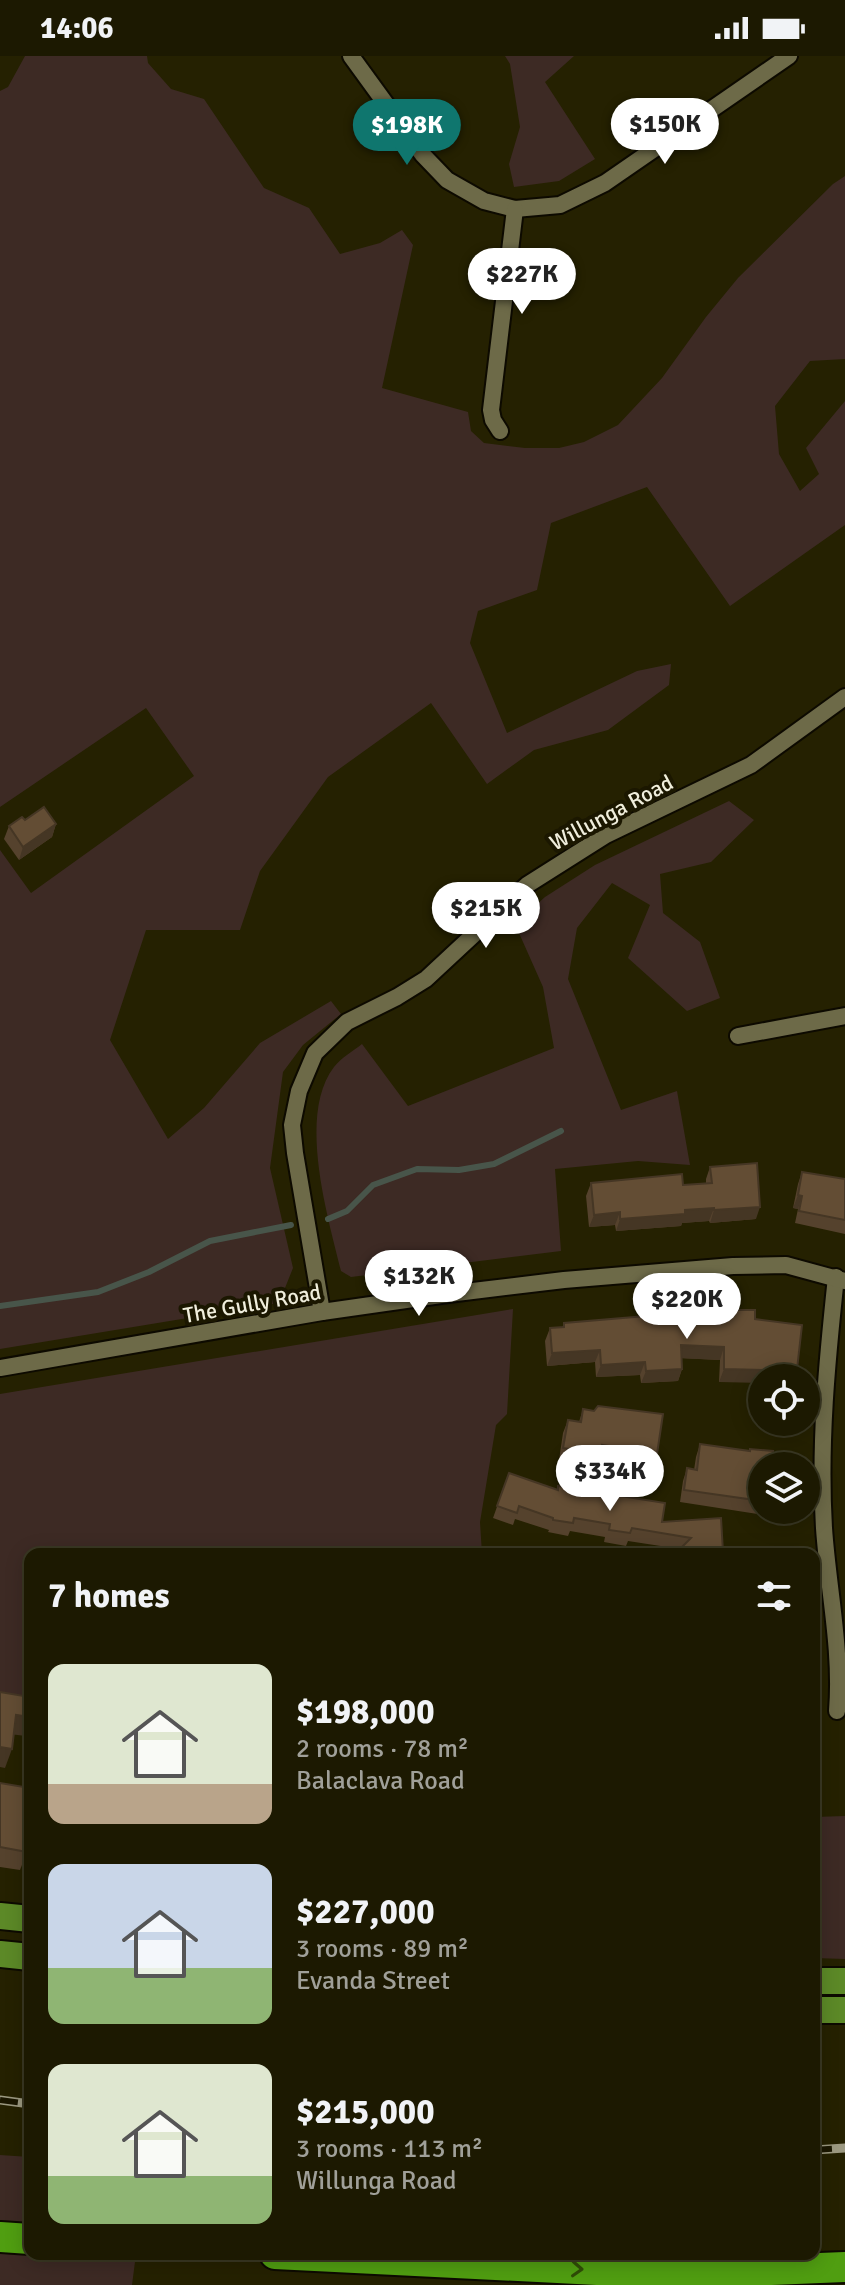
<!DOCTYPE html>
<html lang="en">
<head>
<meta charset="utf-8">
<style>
	:root { --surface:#1c1901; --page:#25220b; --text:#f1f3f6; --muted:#a0a099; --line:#3a3823; --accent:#0f766e }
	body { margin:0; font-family:Signika,sans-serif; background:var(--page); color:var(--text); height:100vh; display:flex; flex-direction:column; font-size:30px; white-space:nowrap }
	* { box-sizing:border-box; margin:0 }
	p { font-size:26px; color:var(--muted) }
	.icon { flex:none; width:44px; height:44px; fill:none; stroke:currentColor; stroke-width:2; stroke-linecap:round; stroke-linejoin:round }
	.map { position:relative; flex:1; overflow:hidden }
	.details { position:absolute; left:24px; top:1492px; width:796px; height:712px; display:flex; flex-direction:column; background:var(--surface); border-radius:16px; box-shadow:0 4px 20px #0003,0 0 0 2px var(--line) }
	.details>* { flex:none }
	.tools { position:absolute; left:748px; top:1308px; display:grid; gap:16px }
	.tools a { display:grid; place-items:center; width:72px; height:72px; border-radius:50%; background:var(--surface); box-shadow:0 4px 20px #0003,0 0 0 2px var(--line); font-size:40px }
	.price { position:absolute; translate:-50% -68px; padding:0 18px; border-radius:28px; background:#fff; color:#222; font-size:26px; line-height:52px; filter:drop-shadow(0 2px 4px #0008) }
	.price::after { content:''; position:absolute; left:50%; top:48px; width:24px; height:18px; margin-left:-12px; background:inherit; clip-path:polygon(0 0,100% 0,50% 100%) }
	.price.selected { background:var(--accent); color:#fff }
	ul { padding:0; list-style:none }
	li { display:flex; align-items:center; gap:24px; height:200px; padding:0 24px }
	li span { display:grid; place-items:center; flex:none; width:224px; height:160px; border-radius:16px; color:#555 }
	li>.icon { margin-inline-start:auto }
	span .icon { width:96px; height:96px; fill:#fffc; stroke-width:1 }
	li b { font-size:34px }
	h2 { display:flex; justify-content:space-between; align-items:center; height:96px; padding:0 24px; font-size:34px }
	.status { display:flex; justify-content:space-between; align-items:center; height:56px; padding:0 40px; background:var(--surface); direction:ltr }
	.status svg { height:22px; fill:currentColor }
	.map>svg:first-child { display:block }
	.green { fill:#3d2a24 }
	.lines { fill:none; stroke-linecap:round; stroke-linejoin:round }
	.stream { stroke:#48554a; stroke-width:6 }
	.minor-casing { stroke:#0d0a00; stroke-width:20 }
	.primary-casing { stroke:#0d0a00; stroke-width:30 }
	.motorway-casing { stroke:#0d0a00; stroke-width:34 }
	.minor { stroke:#6d6a48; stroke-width:16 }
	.primary { stroke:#5c8927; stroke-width:26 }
	.motorway { stroke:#509e11; stroke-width:30 }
	.rail-casing { stroke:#9c9981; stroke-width:9 }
	.rail { stroke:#1b1700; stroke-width:6; stroke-dasharray:18; stroke-linecap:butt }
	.wall { fill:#55422d }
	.shaded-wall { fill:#453624 }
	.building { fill:#634d34; stroke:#453624; stroke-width:2 }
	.oneway { stroke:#304d07 }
	.labels { text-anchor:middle; stroke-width:8; stroke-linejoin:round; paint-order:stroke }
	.street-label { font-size:22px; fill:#f0eedc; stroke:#1b1700 }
</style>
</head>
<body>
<div class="status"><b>14:06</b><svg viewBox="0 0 49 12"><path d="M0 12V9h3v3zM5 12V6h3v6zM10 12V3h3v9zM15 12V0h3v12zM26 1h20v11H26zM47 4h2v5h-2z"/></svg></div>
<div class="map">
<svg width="845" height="2229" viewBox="0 0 845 2229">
	<rect width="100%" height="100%" fill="#252101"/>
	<g class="green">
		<polygon points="25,0 147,0 148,7 171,33 204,43 264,132 309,152 340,198 380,187 402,174 413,189 382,332 468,356 471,375 484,387 525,392 559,392 584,386 618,369 662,322 706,261 738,222 833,128 845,120 845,303 810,305 775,350 779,398 800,435 819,418 806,392 845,345 845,469 730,550 647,431 551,467 537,534 478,555 470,587 507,677 637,615 671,608 669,629 608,674 534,694 487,728 431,647 328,721 260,815 240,874 146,874 110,984 168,1083 204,1052 260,987 331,945 341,958 303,989 283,1016 270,1112 293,1212 279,1247 0,1293 0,794 31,837 194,720 146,652 0,751 0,35 8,31"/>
		<polygon points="505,0 574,0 545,26 595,103 559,125 514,131 509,108 520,71 510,8"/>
		<path d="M729 745 754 764 711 806 660 818 663 857 700 886 720 942 687 955 628 902 650 849 612 827 577 872 568 923 621 1054 677 1035 690 1109 638 1105 555 1113 561 1195 351 1221 341 1215C328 1161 297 1059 334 1011 341 1002 353 995 362 988L408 1050 554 992 543 931 515 868 545 841 595 809Z"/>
		<polygon points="513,1253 507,1358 496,1369 480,1466 482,1498 30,1498 30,1646 0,1643 0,1338"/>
		<polygon points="845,1760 845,1903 814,1902 814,1761"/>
		<polygon points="0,2099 30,2101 30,2198 136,2198 132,2229 0,2229"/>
	</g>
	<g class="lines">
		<g class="stream">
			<polyline points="328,1163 347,1155 373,1129 417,1113 459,1114 494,1108 561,1075"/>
			<polyline points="0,1250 98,1236 149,1216 210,1185 291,1169"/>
		</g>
		<g class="minor-casing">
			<g id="minor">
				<polyline points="351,0 423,99 447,124 484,145 515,153 560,149 605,127 789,0"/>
				<polyline points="500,375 493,364 491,354 515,153"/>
				<polyline points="738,980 845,960"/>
				<path d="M836 1221C827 1305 819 1387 824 1472 828 1532 842 1594 837 1655"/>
				<polyline points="322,1256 295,1097 292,1069 299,1035 315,997 347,966 397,941 426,923 527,829 606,779 751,709 845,641"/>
				<polyline points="0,1312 322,1256 448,1238 564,1224 733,1210 786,1209 845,1225"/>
			</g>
		</g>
		<g class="primary-casing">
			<g id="primary">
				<polyline points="0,1860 30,1863"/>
				<polyline points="0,1898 30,1901"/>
				<polyline points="814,1925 845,1925"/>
				<polyline points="814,1954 845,1954"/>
			</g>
		</g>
		<g class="motorway-casing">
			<g id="motorway">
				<polyline points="0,2181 30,2183"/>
				<polyline points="275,2198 637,2216 722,2216 845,2211"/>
			</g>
		</g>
		<use href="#minor" class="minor"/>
		<use href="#primary" class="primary"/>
		<use href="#motorway" class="motorway"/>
		<g class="rail-casing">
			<g id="rail">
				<polyline points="0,2044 30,2048"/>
				<polyline points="814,2094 845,2092"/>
			</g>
		</g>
		<use href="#rail" class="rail"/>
	</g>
	<g class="wall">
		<polygon points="25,764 56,768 52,781 19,804 4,783 9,770"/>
		<polygon points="710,1111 756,1163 710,1167 709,1165 682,1167 681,1170 616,1175 615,1169 589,1171 586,1140 591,1127 683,1129 706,1128 706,1123"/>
		<polygon points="802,1116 845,1123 845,1178 795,1167 798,1153 793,1152 798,1128"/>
		<polygon points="700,1254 755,1263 796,1322 762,1322 719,1326 720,1304 681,1302 682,1313 678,1325 641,1327 640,1319 596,1321 595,1306 547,1310 545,1285 550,1272 562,1272 564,1267 697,1262"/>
		<polygon points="583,1353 657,1398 652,1410 599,1402 596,1410 559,1404 563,1377 568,1364 579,1366"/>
		<polygon points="700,1388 762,1410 762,1454 786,1454 783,1462 680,1446 683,1425 687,1412 694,1414 696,1401"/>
		<polygon points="509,1417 557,1434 558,1430 662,1466 721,1462 680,1493 628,1485 626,1490 604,1486 605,1481 570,1475 568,1480 548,1476 549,1474 515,1463 513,1469 493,1462"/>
		<polygon points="0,1727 27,1796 20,1814 0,1811"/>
	</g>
	<g class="shaded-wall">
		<polygon points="56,768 52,781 19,804 23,791"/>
		<polygon points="798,1139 802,1140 798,1153 793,1152"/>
		<polygon points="760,1151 756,1163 710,1167 714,1154"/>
		<polygon points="714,1152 709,1165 682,1167 681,1170 616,1175 620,1163 685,1154"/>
		<polygon points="620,1156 615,1169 589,1171 594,1159"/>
		<polygon points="681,1289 724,1291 720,1304 676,1302"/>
		<polygon points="600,1294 595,1306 547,1310 552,1297"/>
		<polygon points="645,1306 640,1319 596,1321 601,1309"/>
		<polygon points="682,1313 678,1325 641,1327 646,1315"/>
		<polygon points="724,1313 767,1314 764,1322 762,1322 762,1327 719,1326"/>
		<polygon points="16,1659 30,1661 30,1669 26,1680 9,1678"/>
		<polygon points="0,1691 12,1693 5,1712 0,1711"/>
		<polygon points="814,2044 820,2044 815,2056 814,2056"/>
	</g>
	<g class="building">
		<polygon points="44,751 56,768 23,791 9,770 22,761 25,764"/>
		<polygon points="757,1107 760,1151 714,1154 714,1152 685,1154 685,1158 620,1163 620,1156 594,1159 591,1127 682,1118 683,1129 712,1127 710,1111"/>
		<polygon points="802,1116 845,1123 845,1164 799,1155 802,1140 798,1139"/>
		<polygon points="700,1254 755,1254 755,1263 802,1269 796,1322 766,1322 767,1314 724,1313 724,1291 681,1289 682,1313 646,1315 645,1306 601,1309 600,1294 552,1297 550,1272 564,1271 564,1267 658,1259 699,1262"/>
		<polygon points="598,1350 663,1358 657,1398 602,1389 600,1398 563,1392 568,1364 581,1366 583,1353 594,1355"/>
		<polygon points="700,1388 750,1395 750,1393 773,1395 771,1410 762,1410 762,1445 684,1434 687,1412 697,1414"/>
		<polygon points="509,1417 558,1434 558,1430 665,1447 662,1466 721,1462 723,1496 675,1498 691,1482 632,1472 630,1477 609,1474 610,1468 574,1462 573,1467 553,1464 553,1462 519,1450 517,1457 497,1450"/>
		<polygon points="756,1491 790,1495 789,1498 755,1498"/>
		<polygon points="0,1636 30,1641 30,1661 16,1659 12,1693 0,1691"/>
		<polygon points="0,1727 30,1732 30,1781 27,1796 0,1791"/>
		<polygon points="814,2017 818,2017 820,2044 814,2044"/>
	</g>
	<defs><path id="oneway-chevron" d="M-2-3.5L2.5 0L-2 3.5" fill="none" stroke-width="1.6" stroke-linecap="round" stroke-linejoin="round" transform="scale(2)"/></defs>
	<use class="oneway" href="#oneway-chevron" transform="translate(577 2213) rotate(3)"/>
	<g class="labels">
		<g class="street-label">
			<text transform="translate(611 756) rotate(-28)" y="8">Willunga Road</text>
			<text transform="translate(252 1247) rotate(-10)" y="8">The Gully Road</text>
		</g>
	</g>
</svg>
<div class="tools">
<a><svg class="icon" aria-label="locate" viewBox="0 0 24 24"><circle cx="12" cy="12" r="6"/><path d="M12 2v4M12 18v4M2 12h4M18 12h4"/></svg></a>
<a><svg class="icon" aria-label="layers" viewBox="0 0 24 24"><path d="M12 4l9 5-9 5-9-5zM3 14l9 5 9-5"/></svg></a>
</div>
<b class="price" style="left:665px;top:110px">$150K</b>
<b class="price selected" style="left:407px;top:111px">$198K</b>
<b class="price" style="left:522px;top:260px">$227K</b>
<b class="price" style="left:486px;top:894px">$215K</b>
<b class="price" style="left:419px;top:1262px">$132K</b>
<b class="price" style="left:687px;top:1285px">$220K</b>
<b class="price" style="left:610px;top:1457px">$334K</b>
<section class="details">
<h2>7 homes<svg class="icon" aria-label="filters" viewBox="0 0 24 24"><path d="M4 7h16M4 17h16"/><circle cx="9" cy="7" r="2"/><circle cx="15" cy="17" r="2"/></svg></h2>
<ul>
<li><span style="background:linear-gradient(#dfe7d0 75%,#b9a48a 0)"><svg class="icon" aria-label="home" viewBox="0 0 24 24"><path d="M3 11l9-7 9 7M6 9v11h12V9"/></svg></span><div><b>$198,000</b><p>2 rooms · 78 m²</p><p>Balaclava Road</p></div></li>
<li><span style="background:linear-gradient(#c9d6e8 65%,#8fb573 0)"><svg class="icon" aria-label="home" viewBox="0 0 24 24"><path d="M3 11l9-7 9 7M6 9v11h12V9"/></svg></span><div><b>$227,000</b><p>3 rooms · 89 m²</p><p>Evanda Street</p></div></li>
<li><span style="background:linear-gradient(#dfe7d0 70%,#8fb573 0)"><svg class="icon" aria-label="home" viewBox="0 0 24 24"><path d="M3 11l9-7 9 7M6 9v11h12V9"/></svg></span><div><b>$215,000</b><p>3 rooms · 113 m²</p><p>Willunga Road</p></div></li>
</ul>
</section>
</div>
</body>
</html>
